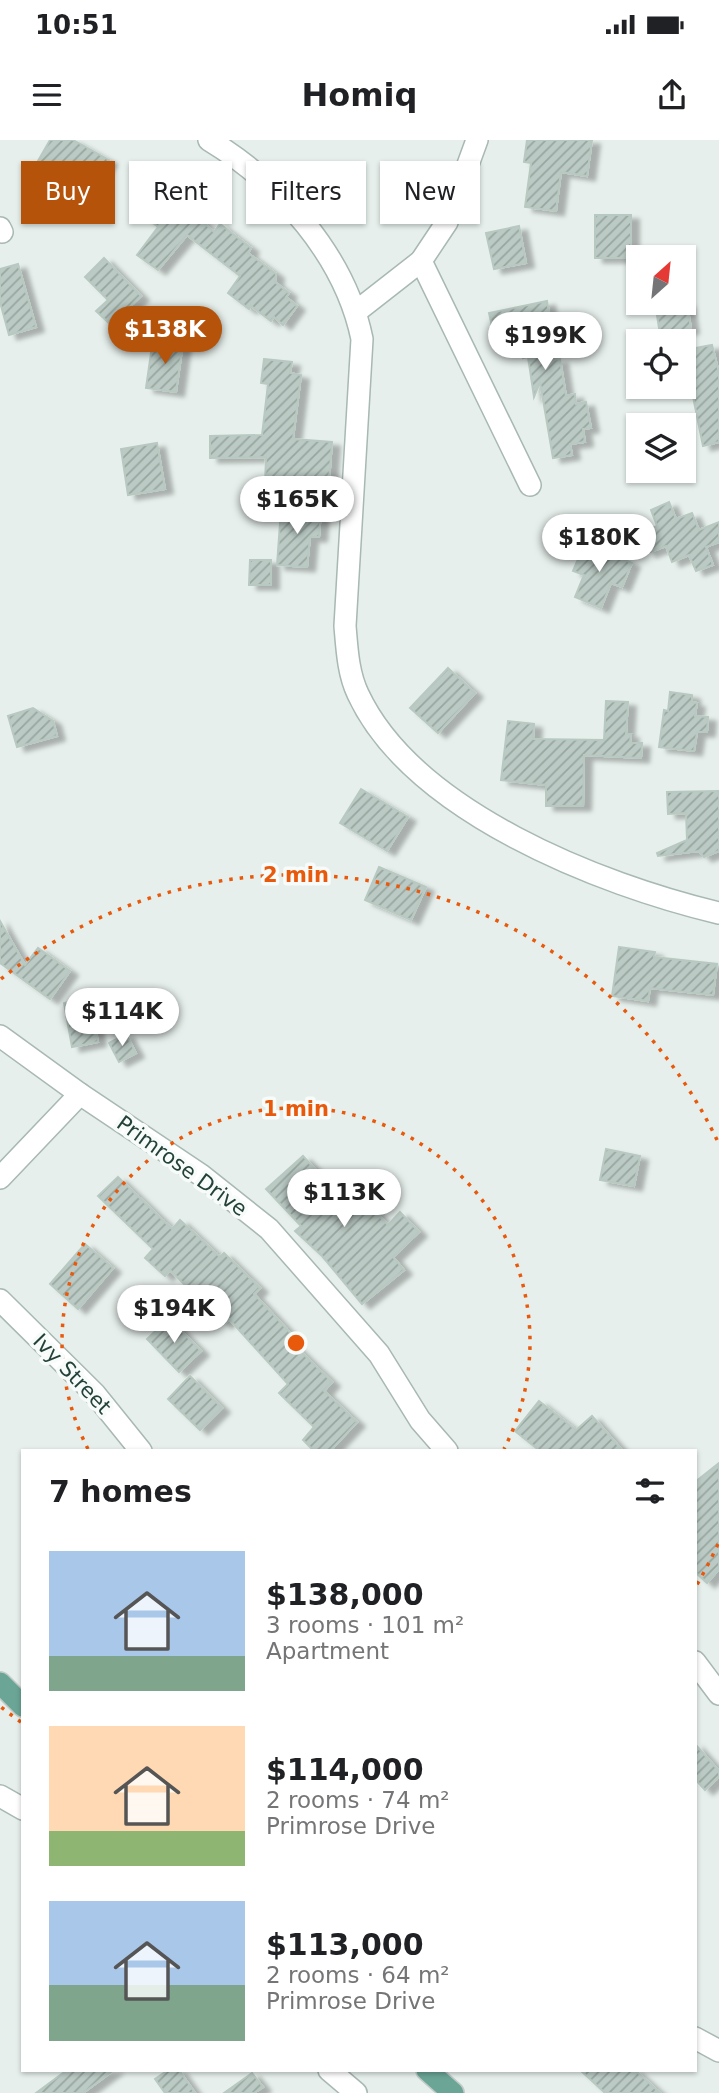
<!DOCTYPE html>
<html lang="en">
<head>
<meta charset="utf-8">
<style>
	:root { --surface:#fff; --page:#f2f2f2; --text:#202124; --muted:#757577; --accent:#b45309 }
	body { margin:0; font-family:"DejaVu Sans",sans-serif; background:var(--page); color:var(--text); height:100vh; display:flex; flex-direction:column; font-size:26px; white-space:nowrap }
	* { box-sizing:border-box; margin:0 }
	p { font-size:23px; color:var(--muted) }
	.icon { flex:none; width:38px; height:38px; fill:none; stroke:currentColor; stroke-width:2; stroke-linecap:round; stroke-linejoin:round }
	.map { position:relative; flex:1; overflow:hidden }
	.side { position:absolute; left:21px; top:1309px; width:676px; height:623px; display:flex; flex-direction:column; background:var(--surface); border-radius:0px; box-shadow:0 2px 5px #0004 }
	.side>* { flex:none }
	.banner { position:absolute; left:21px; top:21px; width:677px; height:63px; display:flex; gap:14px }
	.needle { width:46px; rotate:27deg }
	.controls { position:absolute; left:626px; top:105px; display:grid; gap:14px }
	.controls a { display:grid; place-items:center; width:70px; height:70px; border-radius:0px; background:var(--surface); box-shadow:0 2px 5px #0004; font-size:35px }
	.price { position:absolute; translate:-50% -60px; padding:0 16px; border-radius:24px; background:#fff; color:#222; font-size:23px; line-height:46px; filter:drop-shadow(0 2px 4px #0008) }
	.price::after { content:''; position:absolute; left:50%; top:42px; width:21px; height:16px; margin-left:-10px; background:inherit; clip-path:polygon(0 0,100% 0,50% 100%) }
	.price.active { background:var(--accent); color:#fff }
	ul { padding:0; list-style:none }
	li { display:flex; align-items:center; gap:21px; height:175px; padding:0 28px }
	li span { display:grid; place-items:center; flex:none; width:196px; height:140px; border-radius:0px; color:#555 }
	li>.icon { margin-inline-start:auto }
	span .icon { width:84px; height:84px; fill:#fffc; stroke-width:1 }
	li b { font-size:30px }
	h2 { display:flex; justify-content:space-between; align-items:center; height:84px; padding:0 28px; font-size:30px }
	.chip { padding:0 24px; border-radius:0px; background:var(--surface); box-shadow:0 2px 5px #0004; font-size:24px; line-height:63px }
	.chip.active { background:var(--accent); color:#fff }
	.status { display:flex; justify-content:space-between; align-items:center; height:49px; padding:0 35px; background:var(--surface); direction:ltr }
	.status svg { height:19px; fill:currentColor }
	header { display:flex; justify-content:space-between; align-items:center; height:91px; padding:0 28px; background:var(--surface); font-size:32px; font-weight:800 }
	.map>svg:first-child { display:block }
	.building { fill:url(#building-hatch); stroke:#b8c9c2; stroke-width:2; filter:url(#shadow) }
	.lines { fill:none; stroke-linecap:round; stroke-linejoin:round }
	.minor-casing { stroke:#a8b8b2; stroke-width:24 }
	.major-casing { stroke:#c2cac8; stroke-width:24 }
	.minor { stroke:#fff; stroke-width:21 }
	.major { stroke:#6aa596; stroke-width:21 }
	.ring { fill:none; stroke:#e8590c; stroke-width:3.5; stroke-dasharray:3.5 7 }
	.labels { text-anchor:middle; stroke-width:7; stroke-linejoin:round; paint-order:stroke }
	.street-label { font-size:21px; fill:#24423a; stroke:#f7fbf9 }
	.centre { fill:#e8590c; stroke:#f7fbf9; stroke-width:3.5 }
	.ring-label { font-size:21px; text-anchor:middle; font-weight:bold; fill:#e8590c; stroke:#f7fbf9; stroke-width:7; stroke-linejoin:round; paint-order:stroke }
</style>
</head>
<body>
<div class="status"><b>10:51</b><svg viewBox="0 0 49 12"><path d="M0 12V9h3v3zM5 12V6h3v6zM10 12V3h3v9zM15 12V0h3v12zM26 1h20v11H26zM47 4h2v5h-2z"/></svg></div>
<header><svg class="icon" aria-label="menu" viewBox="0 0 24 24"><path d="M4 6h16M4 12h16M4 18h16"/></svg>Homiq<svg class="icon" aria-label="share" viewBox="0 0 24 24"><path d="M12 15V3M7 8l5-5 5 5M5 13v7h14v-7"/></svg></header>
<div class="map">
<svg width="719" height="1953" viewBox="0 0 719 1953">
	<defs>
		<pattern id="building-hatch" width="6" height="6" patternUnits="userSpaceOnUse" patternTransform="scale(1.75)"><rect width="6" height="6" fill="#bbcac4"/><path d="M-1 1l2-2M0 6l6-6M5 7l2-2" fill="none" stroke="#98a6a0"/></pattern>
		<filter id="shadow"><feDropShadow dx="8" dy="4.5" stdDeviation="2" flood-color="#0004"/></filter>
	</defs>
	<rect width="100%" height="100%" fill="#e6efeb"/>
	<g class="building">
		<polygon points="50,0 73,0 109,20 89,53 35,26"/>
		<polygon points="527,0 592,0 587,36 561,32 556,71 525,67 531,23 524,22"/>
		<polygon points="159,42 214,92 220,84 251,108 248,113 276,134 275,142 289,153 286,157 297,166 283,185 274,177 271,181 251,166 249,169 228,153 240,136 187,95 158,130 137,115 158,87 137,70"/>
		<rect x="595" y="75" width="36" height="43"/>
		<polygon points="519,86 526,123 494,129 486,93"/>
		<polygon points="104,118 141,156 111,185 96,171 108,160 85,137"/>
		<polygon points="18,124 36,187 9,195 0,162 0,129"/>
		<polygon points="547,161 550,179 560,190 548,220 560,219 566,256 575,254 576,264 586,262 591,288 583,289 585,302 570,304 572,315 553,318 540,242 534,257 528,217 523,218 518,196 495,200 489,173"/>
		<polygon points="655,163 687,163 691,189 660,194"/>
		<polygon points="153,199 183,203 176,252 146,248"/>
		<polygon points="712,205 719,233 719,302 703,306 690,242 696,243 690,209"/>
		<polygon points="264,219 292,222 290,233 301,235 293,299 332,302 329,342 265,344 266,317 210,318 210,296 262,295 268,244 261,243"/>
		<polygon points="157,303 165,349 128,355 121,309"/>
		<polygon points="669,362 676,379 692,373 699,390 719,382 719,402 706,407 713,425 696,431 689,415 672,422 666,406 648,413 639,393 657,386 651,370"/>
		<polygon points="281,369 321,372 319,397 310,397 307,427 277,425"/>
		<polygon points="583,407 594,411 596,407 632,423 622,447 611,443 601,468 575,457 584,435 573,431"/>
		<polygon points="250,420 271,420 271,445 249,445"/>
		<polygon points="448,528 475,553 438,593 410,568"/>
		<polygon points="670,552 692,555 692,562 697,563 695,576 708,577 707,592 697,592 694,611 659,607 664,570 668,571"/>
		<polygon points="606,561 628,562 626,594 631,594 630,603 642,603 641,618 584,615 583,666 546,666 546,645 501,640 508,581 534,584 533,599 604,600"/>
		<polygon points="33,568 53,581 57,596 17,607 8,576"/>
		<polygon points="361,649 408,677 387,711 340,683"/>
		<polygon points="719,651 719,711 704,717 699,711 658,716 657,713 687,700 686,673 668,674 667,652"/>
		<polygon points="379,727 426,747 411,780 365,760"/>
		<polygon points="0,781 25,825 38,808 70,831 50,859 0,823"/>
		<polygon points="619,807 655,812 654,817 717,824 713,855 650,848 648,861 612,856"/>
		<polygon points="90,858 98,902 72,907 64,863"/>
		<polygon points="126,894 136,913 119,922 109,903"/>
		<polygon points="606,1009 640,1016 634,1046 600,1040"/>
		<polygon points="303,1016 336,1052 346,1042 388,1085 400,1072 419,1092 393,1117 404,1130 362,1164 322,1116 295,1091 301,1086 266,1049"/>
		<polygon points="118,1037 172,1089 180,1080 220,1117 224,1113 260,1148 254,1154 296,1199 292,1203 332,1242 324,1251 357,1282 330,1311 314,1311 303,1300 314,1287 279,1253 288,1244 229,1179 224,1184 170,1130 165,1136 145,1118 153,1109 98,1056"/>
		<polygon points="85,1104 113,1128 78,1169 50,1144"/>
		<polygon points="169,1178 201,1211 179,1232 147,1199"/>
		<polygon points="190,1236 222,1268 200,1290 168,1259"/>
		<polygon points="539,1261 576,1290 592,1276 623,1311 540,1311 515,1291"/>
		<polygon points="719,1323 719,1429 707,1443 695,1432 695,1342"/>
		<polygon points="695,1604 719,1631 719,1637 705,1650 695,1639"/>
		<polygon points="67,1930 114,1930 83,1953 36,1953"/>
		<polygon points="168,1930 179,1930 195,1953 165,1953 155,1939"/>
		<polygon points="580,1930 635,1930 660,1953 605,1953"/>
		<polygon points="252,1933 263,1947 254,1953 224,1953"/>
	</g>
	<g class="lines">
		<g class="minor-casing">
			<g id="minor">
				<path d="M209 0C280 43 345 116 362 199L345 486C347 509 348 533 358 554 413 672 601 745 719 773"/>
				<polyline points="0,88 2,92"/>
				<polyline points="421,121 530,345"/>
				<polyline points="357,171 421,121 447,82 477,0"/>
				<polyline points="0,896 80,954 201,1035 269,1089 379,1214 420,1280 447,1311"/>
				<polyline points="0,1038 80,954"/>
				<polyline points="0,1160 95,1254 141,1311"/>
				<polyline points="695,1522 719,1554"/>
				<polyline points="0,1656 23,1669"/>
				<polyline points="695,1898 719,1911"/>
				<polyline points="329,1930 356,1953"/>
			</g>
		</g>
		<g class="major-casing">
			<g id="major">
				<polyline points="0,1543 23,1566"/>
				<polyline points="427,1930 453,1953"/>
			</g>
		</g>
		<use href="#minor" class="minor"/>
		<use href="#major" class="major"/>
	</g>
	<g class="ring">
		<path d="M88 1309A234 234 0 1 1 504 1309"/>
		<path d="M718 1404A468 468 0 0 1 695 1448M21 1582A468 468 0 0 1 1 1567M1 839A468 468 0 0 1 718 1002"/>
	</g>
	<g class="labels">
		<g class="street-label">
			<text transform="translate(182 1026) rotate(36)" y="7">Primrose Drive</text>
			<text transform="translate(72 1234) rotate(46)" y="7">Ivy Street</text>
		</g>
	</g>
	<circle cx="296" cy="1203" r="10" class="centre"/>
	<g class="ring-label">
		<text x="296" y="742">2 min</text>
		<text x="296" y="976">1 min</text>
	</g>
</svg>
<div class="controls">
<a><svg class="needle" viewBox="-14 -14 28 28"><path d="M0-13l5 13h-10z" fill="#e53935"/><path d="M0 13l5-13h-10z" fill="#757577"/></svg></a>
<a><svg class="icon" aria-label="locate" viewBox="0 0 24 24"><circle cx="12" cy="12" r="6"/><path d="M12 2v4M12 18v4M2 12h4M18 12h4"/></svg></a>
<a><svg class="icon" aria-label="layers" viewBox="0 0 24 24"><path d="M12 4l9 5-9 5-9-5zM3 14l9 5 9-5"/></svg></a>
</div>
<b class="price active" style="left:165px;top:226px">$138K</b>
<b class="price" style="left:545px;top:232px">$199K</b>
<b class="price" style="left:297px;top:396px">$165K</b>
<b class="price" style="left:599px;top:434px">$180K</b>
<b class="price" style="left:122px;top:908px">$114K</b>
<b class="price" style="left:344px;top:1089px">$113K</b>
<b class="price" style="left:174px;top:1205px">$194K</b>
<div class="banner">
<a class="chip active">Buy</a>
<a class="chip">Rent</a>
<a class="chip">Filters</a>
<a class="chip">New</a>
</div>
<section class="side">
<h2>7 homes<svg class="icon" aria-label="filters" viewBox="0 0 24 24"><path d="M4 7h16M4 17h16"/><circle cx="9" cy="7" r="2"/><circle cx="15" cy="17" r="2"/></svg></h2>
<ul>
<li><span style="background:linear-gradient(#a9c7e8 75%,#7fa58c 0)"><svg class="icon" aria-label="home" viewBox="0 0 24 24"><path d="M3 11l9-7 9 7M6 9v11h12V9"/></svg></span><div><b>$138,000</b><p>3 rooms · 101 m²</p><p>Apartment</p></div></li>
<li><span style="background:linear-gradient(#ffd9b3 75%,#8fb573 0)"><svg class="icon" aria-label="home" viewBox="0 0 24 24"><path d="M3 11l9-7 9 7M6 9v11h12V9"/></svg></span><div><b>$114,000</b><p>2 rooms · 74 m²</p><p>Primrose Drive</p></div></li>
<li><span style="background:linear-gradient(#a9c7e8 60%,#7fa58c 0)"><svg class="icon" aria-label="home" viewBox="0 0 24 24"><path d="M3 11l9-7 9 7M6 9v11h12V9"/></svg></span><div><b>$113,000</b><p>2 rooms · 64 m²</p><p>Primrose Drive</p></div></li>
</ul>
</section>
</div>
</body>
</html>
